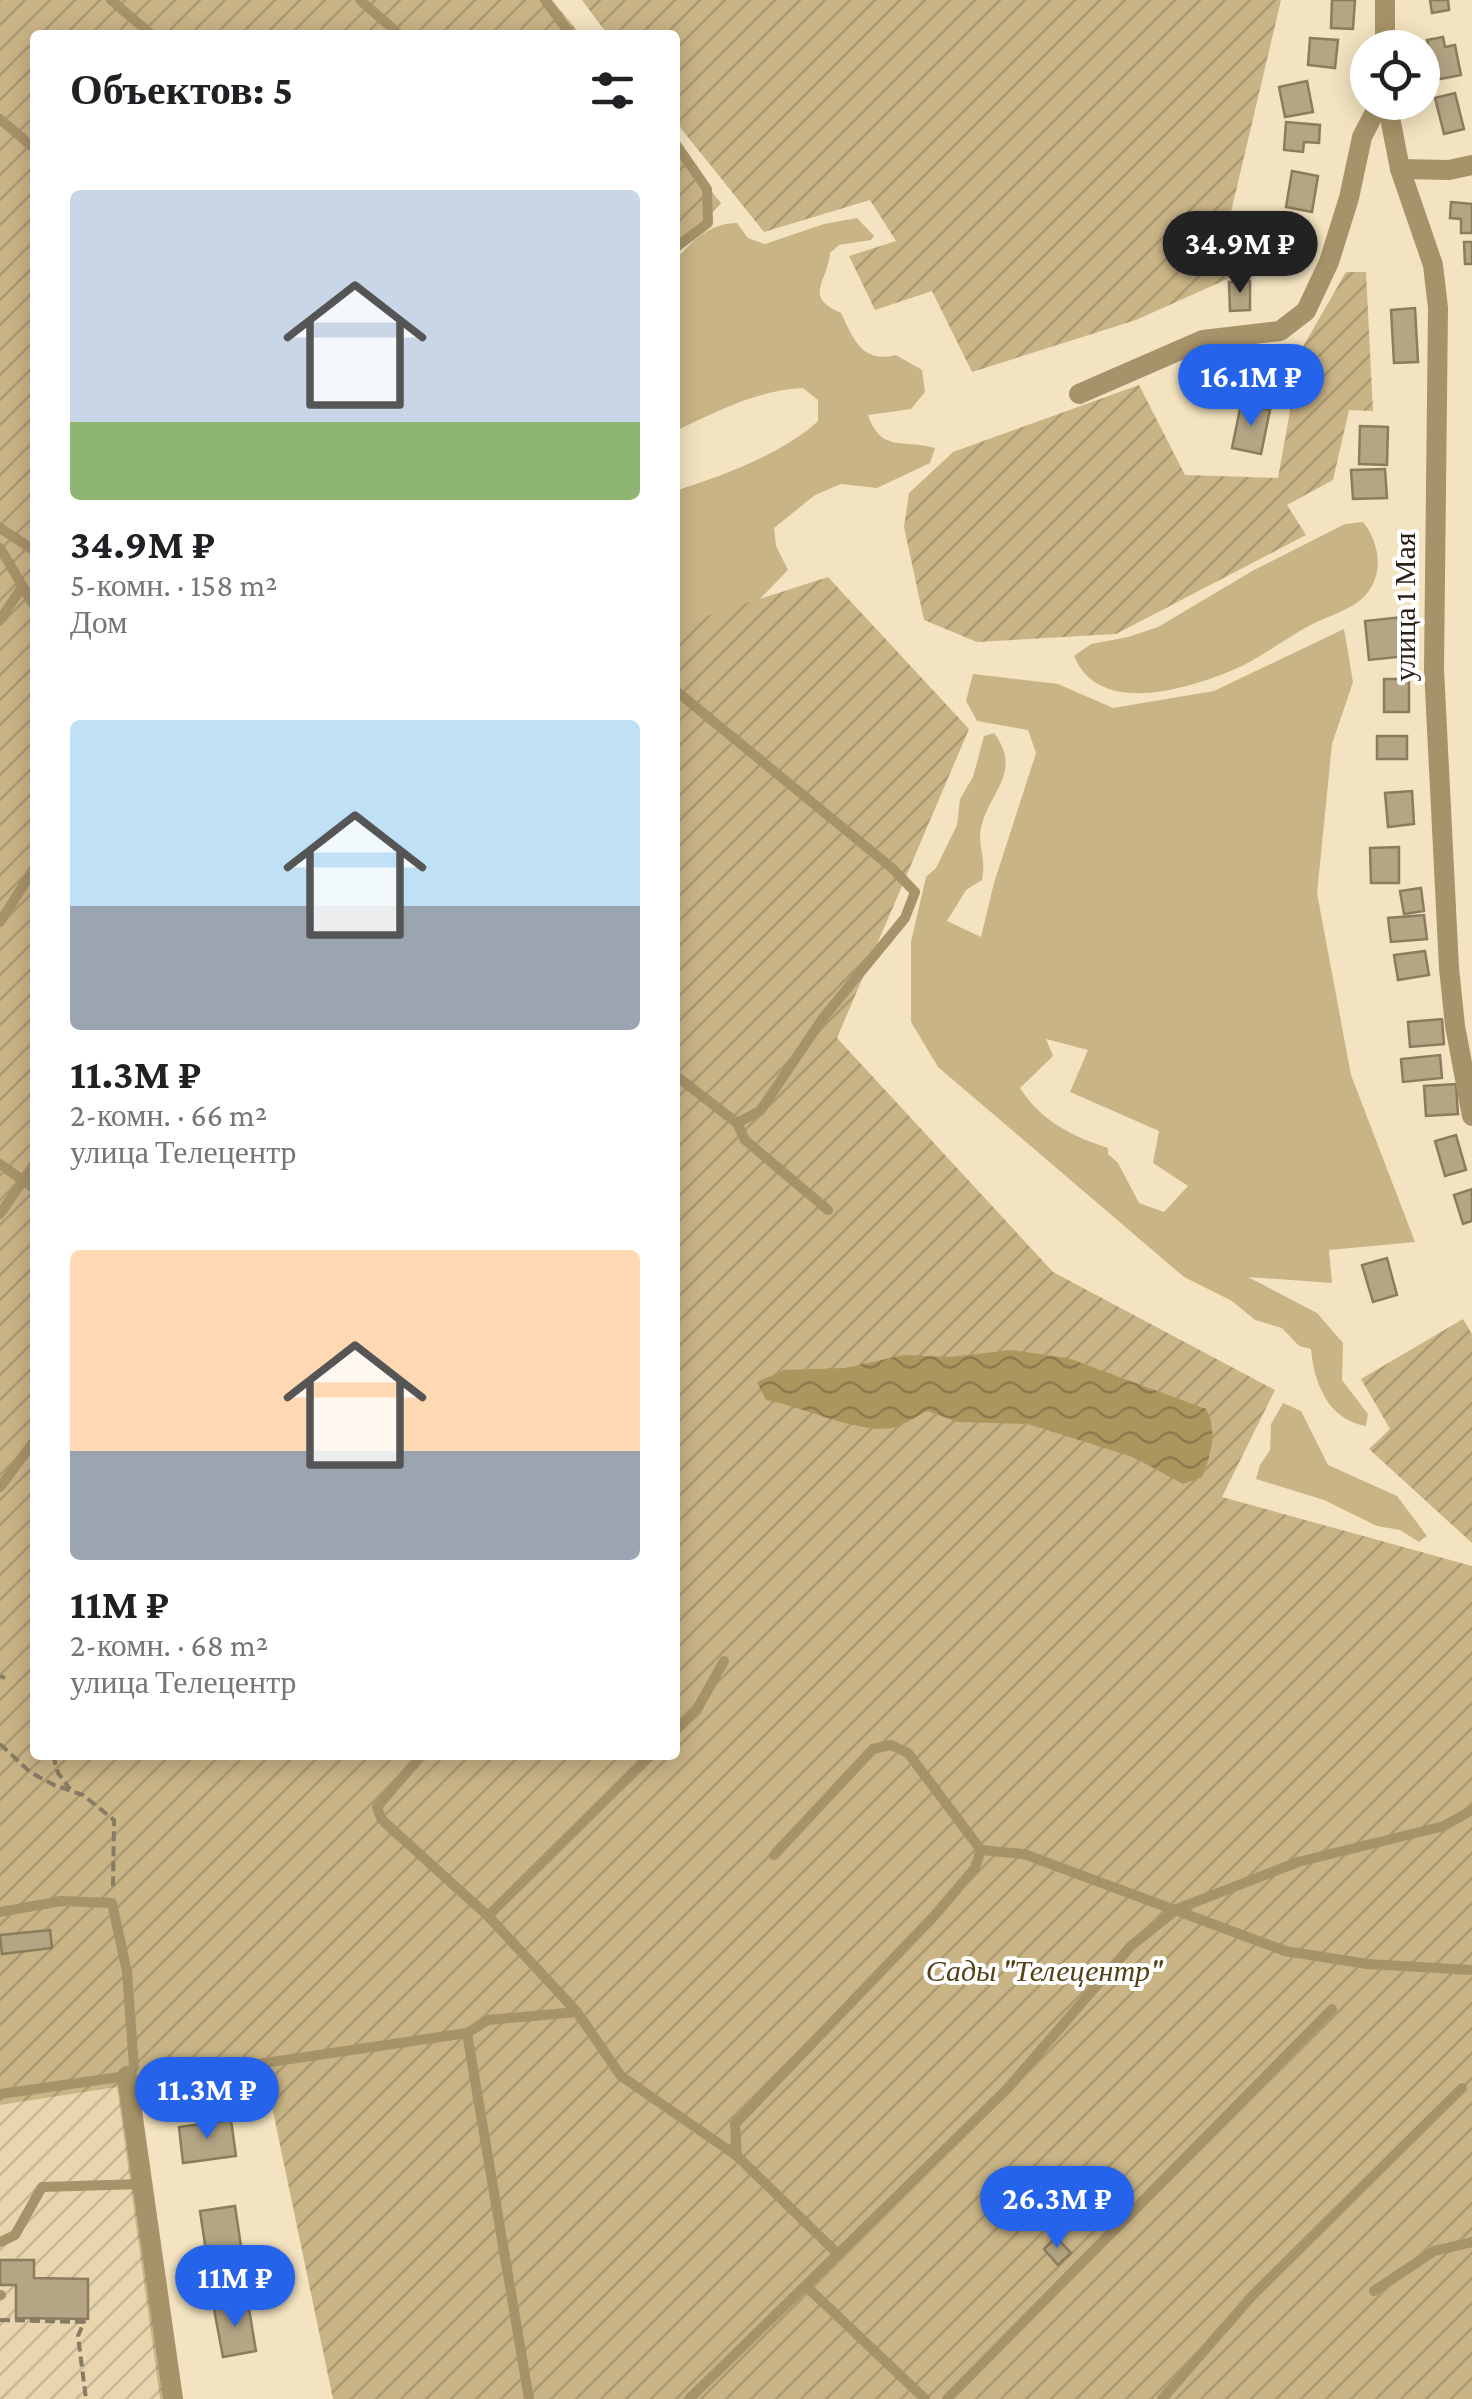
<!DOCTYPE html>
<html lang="ru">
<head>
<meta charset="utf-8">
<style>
	:root { --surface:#fff; --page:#f6f6f6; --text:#202124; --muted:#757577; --accent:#2563eb }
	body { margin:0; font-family:"Crimson Pro",serif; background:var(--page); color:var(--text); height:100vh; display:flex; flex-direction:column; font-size:38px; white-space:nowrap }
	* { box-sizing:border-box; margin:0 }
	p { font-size:32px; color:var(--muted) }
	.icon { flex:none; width:55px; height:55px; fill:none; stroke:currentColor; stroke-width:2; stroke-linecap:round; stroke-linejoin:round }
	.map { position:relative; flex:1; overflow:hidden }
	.drawer { position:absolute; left:30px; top:30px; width:650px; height:1730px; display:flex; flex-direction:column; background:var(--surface); border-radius:10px; box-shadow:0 5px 25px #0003 }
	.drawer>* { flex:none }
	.controls { position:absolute; left:1350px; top:30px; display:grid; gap:20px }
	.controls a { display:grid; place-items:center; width:90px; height:90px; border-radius:50%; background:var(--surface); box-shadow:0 5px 25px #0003; font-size:50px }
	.price { position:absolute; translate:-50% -85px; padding:0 22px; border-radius:35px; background:var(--accent); color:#fff; font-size:32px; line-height:65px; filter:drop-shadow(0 2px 5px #0008) }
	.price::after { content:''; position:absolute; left:50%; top:60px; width:30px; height:22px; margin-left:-15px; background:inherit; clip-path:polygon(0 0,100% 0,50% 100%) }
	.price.current { background:#222; color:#fff }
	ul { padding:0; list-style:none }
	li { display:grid; align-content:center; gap:20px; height:530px; padding:0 40px }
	li span { display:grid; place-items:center; height:310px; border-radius:10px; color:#555 }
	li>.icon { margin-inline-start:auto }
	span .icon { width:180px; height:180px; fill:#fffc; stroke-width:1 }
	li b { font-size:42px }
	h2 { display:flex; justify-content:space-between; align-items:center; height:120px; padding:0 40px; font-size:42px }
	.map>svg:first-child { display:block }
	.industrial { fill:url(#industrial-furrows) }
	.grass { fill:#c9b486; fill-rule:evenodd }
	.garden { fill:url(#garden-furrows) }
	.water { fill:url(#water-waves) }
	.building { fill:#b4a584; stroke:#8b7c5d; stroke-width:2.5 }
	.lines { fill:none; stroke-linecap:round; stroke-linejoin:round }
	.path { stroke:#867b64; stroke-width:4; stroke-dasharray:10 5; stroke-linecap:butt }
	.service { stroke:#a79369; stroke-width:10 }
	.minor { stroke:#a79369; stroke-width:20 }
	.labels { text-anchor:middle; stroke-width:8; stroke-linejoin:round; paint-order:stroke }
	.street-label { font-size:30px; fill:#292316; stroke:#fff }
	.park-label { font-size:30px; font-style:italic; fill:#544116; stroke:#fff }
</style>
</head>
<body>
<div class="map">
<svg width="1472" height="2399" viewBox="0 0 1472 2399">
	<defs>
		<pattern id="industrial-furrows" width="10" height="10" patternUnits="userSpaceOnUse" patternTransform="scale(2.5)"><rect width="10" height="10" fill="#ead6ae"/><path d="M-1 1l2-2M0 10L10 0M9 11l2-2" fill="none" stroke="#c9b795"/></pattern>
		<pattern id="garden-furrows" width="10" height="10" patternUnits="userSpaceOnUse" patternTransform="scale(2.5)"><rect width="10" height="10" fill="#c9b486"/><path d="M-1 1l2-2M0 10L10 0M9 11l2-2" fill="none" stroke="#ad9a73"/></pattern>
		<pattern id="water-waves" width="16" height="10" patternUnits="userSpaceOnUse" patternTransform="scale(2.5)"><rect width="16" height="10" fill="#ad955e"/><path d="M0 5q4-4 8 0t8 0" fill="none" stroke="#8d794d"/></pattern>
	</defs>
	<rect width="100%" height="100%" fill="#f3e3c0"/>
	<polygon class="industrial" points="117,2086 160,2399 0,2399 0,2105"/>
	<g class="grass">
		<path d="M857 218 874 236 871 240 839 245 830 253C828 282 802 296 841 313 853 338 862 364 896 355L922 370 925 392 911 409 868 415C881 453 903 439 935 448L930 463 877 488 841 484 815 495 774 528 776 546 788 570 750 609 675 644V491C721 476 783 454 818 421V400L803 388C757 390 716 412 675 431V260C693 241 709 223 737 223L748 238 765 244 824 224Z"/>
		<path d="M1363 522C1375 537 1382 559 1375 579 1365 609 1331 613 1307 627 1283 640 1259 659 1233 670 1187 689 1099 717 1074 656L1091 644 1128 637 1158 627 1254 570 1345 524Z"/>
		<path d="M1344 629 1353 682 1332 744 1317 893 1351 1075 1415 1242 1329 1250 1332 1283 1248 1277 1317 1313 1343 1343 1342 1380 1368 1414 1366 1426C1328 1420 1314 1383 1311 1349L1299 1346 1282 1328 1255 1320 1232 1301 1184 1277 938 1067 911 1022V942L926 877 936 868 957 825 960 799 973 777 984 736 994 733C1022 770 992 790 982 824 976 845 987 857 982 880L966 890 947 921 981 937 994 883 1036 753 1028 730 977 721 966 701 973 674 1058 684 1113 708 1214 691ZM1046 1039 1088 1050 1070 1092 1159 1131 1153 1163 1188 1186 1164 1212 1139 1203 1118 1163 1108 1154V1148C1073 1137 1040 1120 1020 1088L1053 1056Z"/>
		<polygon points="1283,1403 1301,1411 1328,1465 1397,1496 1427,1536 1419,1542 1400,1530 1377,1526 1324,1500 1256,1479 1260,1465 1270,1450 1271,1424"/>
	</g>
	<g class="garden">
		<polygon points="0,0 552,0 581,35 35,35 35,1755 675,1755 675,626 828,577 969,729 837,1038 1053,1272 1275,1390 1222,1497 1472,1566 1472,2399 333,2399 265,2073 138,2087 182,2399 160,2399 117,2087 0,2105"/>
		<polygon points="582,0 1281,0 1227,229 1234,276 1136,320 972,372 932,291 875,310 849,256 896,241 870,200 764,232 675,121 675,35 608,35"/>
		<polygon points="675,147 721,203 675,252"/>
		<polygon points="1346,272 1366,272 1373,411 1349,410 1333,480 1287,505 1306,535 1116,634 977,642 924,620 904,527 909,493 953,452 1139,385 1185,475 1278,478 1301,350"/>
		<polygon points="1463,1319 1472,1334 1472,1543 1369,1449 1390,1429 1361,1379"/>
	</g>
	<path class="water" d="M1011 1350 1068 1358 1206 1409C1218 1432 1211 1454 1202 1477L1183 1484 1133 1457 1028 1424 958 1422 927 1411C917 1416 903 1426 891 1428 855 1433 804 1407 766 1400L757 1382 784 1370 845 1368 904 1355 950 1357Z"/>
	<g class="building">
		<polygon points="1332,0 1355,0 1353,29 1331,28"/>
		<polygon points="1430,0 1448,0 1449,10 1432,13"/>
		<polygon points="1443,37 1445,47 1455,45 1461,75 1435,80 1427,40"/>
		<polygon points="1310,38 1338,40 1335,68 1308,65"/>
		<polygon points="1307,81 1313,112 1285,117 1279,87"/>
		<polygon points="1455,93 1464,129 1444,134 1435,98"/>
		<polygon points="1286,122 1320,125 1319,143 1304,142 1303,152 1284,150"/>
		<polygon points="1292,171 1318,176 1312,212 1286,207"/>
		<polygon points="1451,202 1472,204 1472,233 1461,233 1461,219 1450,218"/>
		<polygon points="1275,225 1298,230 1291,261 1269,256"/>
		<polygon points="1464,242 1472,242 1472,264 1465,264"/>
		<polygon points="1250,281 1250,310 1230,311 1229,282"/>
		<polygon points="1415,308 1418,362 1394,363 1391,310"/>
		<polygon points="1224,348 1251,353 1243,395 1216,390"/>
		<polygon points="1241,404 1270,410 1261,454 1232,448"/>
		<polygon points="1360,426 1388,427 1387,465 1359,464"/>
		<polygon points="1385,469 1387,498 1353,499 1351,470"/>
		<polygon points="1402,617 1407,656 1369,660 1365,621"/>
		<rect x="1384" y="679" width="25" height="33"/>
		<rect x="1377" y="736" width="30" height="23"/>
		<polygon points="1412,791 1414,824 1388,827 1385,793"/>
		<polygon points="1399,847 1399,883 1371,883 1370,848"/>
		<polygon points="1421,888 1424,911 1404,914 1400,891"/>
		<polygon points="1424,915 1427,939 1391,942 1388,918"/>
		<polygon points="1425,951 1429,975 1398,980 1394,955"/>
		<polygon points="1442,1019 1444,1044 1410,1047 1408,1022"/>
		<polygon points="1440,1055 1442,1078 1403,1082 1401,1059"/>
		<polygon points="1456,1084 1458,1114 1426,1116 1424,1086"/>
		<polygon points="1456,1135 1466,1170 1445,1176 1435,1141"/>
		<polygon points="1472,1189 1472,1221 1463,1224 1454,1195"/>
		<polygon points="1387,1258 1397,1295 1373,1302 1362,1265"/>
		<polygon points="50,1930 52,1948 2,1954 0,1935"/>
		<polygon points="231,2120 236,2156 183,2163 179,2127"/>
		<polygon points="235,2206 242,2253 207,2258 200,2211"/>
		<polygon points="1056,2237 1071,2253 1058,2265 1044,2249"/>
		<polygon points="0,2260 34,2260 34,2278 88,2279 88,2319 16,2318 16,2285 0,2285"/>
		<polygon points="248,2303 256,2351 223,2357 214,2309"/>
	</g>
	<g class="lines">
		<g class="path">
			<polyline points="0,1676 5,1678"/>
			<polyline points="0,1744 30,1772 54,1785 83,1795 114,1820 113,1888"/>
			<polyline points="53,1755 58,1773 70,1789"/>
			<polyline points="0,2320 84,2322 78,2336 86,2399"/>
		</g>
		<g class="service">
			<polyline points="111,0 152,35"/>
			<polyline points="360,0 400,35"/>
			<polyline points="545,0 571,35"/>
			<polyline points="0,119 35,149"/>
			<polyline points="675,143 707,189 708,223 675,248"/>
			<polyline points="0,528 35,551"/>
			<polyline points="0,548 35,607"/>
			<polyline points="0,620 22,587"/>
			<polyline points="675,690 892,868 915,892 905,918 823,1018 760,1111 737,1123 675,1075"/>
			<polyline points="0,922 35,867"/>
			<polyline points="737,1123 745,1140 828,1210"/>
			<polyline points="0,1164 35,1189"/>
			<polyline points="0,1214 35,1163"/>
			<polyline points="0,1487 35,1440"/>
			<polyline points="675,1731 696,1711 724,1661"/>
			<polyline points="422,1755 377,1807 382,1820 488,1916 577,2012 621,2076 737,2156 838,2254"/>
			<polyline points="981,1850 1024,1854 1285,1951 1367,1964 1472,1970"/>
			<polyline points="0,1912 61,1901 112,1903 127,1972 134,2067 127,2076 0,2094"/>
			<polyline points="488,1916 651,1755"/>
			<polyline points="467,2033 488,2020 577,2012"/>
			<polyline points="129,2083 467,2033 529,2399"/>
			<polyline points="737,2156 735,2124 935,1915 975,1868 981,1850 908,1753 891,1745 873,1749 774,1855"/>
			<polyline points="0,2242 15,2235 42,2187 142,2184"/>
			<polyline points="806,2286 925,2399"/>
			<polyline points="1374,2291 1434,2251 1472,2242"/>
			<polyline points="0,2295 1,2295"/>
			<polyline points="689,2399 1007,2089 1131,1946 1177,1909 1298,1862 1444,1826 1472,1810"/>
			<polyline points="947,2399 1332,2009"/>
			<polyline points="1162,2399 1252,2296 1462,2088"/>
		</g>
		<g class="minor">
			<polyline points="1385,48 1385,0"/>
			<polyline points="1387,102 1400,169 1433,265 1438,308 1434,669 1449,968 1455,1026 1472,1116"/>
			<polyline points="1400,169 1449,170 1472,165"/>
			<polyline points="1079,394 1203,340 1280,331 1306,311 1329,262 1349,198 1362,137 1380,102"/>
			<polyline points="127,2076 173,2399"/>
		</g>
	</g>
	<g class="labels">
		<g class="street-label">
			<text transform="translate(1405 607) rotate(-90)" y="10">улица 1 Мая</text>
		</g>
		<g class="park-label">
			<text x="1044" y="1981">Сады "Телецентр"</text>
		</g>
	</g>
</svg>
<div class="controls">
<a><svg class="icon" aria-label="locate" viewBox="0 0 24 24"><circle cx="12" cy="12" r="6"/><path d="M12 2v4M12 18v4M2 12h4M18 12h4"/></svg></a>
</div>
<b class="price current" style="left:1240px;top:296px">34.9M ₽</b>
<b class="price" style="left:1251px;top:429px">16.1M ₽</b>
<b class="price" style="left:207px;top:2142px">11.3M ₽</b>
<b class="price" style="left:1057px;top:2251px">26.3M ₽</b>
<b class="price" style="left:235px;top:2330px">11M ₽</b>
<section class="drawer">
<h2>Объектов: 5<svg class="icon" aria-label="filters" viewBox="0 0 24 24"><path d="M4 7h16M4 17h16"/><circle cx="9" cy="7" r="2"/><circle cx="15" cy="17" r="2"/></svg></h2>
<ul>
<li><span style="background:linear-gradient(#c9d6e8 75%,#8fb573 0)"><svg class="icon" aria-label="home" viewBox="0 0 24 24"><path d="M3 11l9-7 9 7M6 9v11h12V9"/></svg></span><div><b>34.9M ₽</b><p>5-комн. · 158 m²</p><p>Дом</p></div></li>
<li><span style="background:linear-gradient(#bfe0f5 60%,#9aa5b1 0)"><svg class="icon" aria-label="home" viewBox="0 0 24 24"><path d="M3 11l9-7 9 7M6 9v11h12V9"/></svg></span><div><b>11.3M ₽</b><p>2-комн. · 66 m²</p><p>улица Телецентр</p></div></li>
<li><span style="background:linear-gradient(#ffd9b3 65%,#9aa5b1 0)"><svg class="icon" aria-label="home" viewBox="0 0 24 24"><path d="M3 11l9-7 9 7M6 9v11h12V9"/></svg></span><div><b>11M ₽</b><p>2-комн. · 68 m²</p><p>улица Телецентр</p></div></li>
</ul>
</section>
</div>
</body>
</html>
